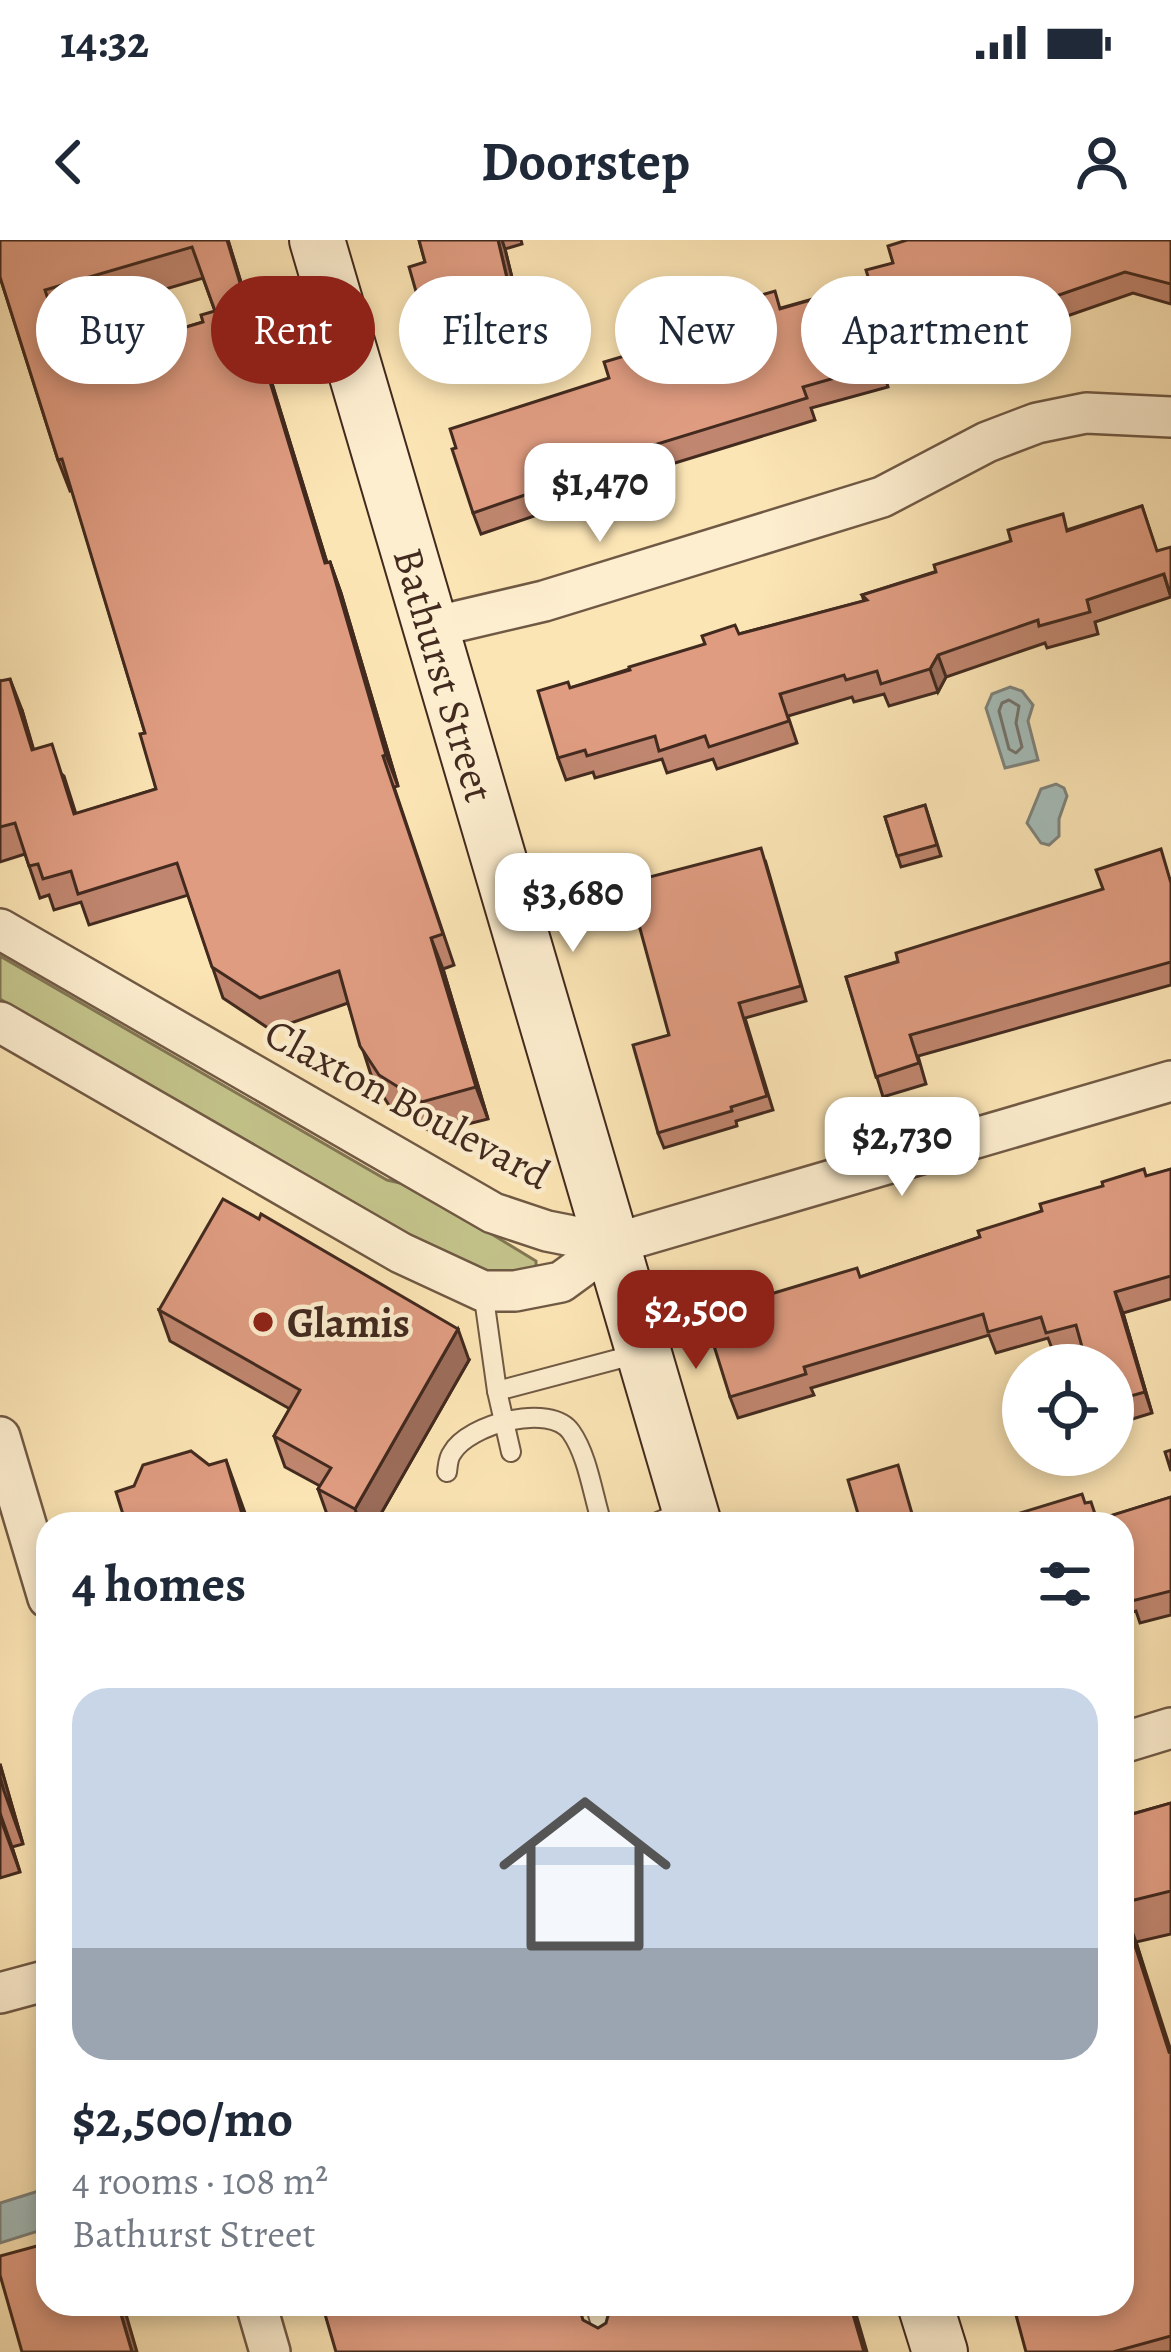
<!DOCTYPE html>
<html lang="en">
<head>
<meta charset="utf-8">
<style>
	:root { --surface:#fff; --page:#f2f2f3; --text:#1f2937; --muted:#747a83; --accent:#8f2418 }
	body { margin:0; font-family:Alegreya,serif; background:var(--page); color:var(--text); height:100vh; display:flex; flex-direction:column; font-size:45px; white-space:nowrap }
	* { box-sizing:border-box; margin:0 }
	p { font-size:39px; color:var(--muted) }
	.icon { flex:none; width:66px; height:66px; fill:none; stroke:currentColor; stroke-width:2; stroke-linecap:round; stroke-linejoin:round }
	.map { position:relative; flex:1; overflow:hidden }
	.sheet { position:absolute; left:36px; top:1272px; width:1098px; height:804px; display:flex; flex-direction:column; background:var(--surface); border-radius:36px; box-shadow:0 6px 18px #0003 }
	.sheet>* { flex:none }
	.banner { position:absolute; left:36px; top:36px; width:1101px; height:108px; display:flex; gap:24px }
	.fabs { position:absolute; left:1002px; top:1104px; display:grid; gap:24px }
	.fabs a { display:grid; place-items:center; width:132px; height:132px; border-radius:50%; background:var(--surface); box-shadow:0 6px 18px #0003; font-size:60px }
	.price { position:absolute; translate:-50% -102px; padding:0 27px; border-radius:24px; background:#fff; color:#222; font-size:39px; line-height:78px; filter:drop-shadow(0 3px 6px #0008) }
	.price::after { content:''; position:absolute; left:50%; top:72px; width:36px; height:27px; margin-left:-18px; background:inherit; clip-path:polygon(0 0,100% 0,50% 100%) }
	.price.selected { background:var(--accent); color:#fff }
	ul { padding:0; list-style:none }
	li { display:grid; align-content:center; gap:24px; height:636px; padding:0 36px }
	li span { display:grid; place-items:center; height:372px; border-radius:36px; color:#555 }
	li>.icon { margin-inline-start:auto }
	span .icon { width:216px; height:216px; fill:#fffc; stroke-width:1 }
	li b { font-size:51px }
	h2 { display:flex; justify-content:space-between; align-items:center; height:144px; padding:0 36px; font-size:51px }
	.tag { padding:0 42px; border-radius:54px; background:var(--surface); box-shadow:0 6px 18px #0003; font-size:42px; line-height:108px }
	.tag.selected { background:var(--accent); color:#fff }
	.status { display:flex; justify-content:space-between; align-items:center; height:84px; padding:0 60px; background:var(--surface); direction:ltr }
	.status svg { height:33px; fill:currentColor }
	header { display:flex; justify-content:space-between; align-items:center; height:156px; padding:0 36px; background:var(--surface); font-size:54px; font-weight:700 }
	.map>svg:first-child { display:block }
	.green { fill:#c3c38a; stroke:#827654; stroke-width:3 }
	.water { fill:#a4bcb9; stroke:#7d827b; stroke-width:3 }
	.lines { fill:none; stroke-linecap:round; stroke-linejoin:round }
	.shore { stroke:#73736c; stroke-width:3 }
	.service-casing { stroke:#705944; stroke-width:22 }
	.minor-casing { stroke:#705944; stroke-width:44 }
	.secondary-casing { stroke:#422a1f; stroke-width:58 }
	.service { stroke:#fdeecf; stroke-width:18 }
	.minor { stroke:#fdeecf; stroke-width:39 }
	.secondary { stroke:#fdeecf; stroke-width:54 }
	.wall { fill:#c0866f; stroke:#422a1f; stroke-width:3; fill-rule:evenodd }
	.shaded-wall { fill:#9c6d5a; stroke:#422a1f; stroke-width:3 }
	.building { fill:#df9c81; stroke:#422a1f; stroke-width:3; fill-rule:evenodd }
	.poi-dot { fill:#8f2418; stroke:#fdeecf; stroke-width:4.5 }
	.labels { text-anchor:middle; stroke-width:9; stroke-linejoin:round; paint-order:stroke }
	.street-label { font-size:42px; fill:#422a1f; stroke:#fdeecf }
	.poi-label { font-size:42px; font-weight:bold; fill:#422a1f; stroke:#fdeecf; text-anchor:start }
</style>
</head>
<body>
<div class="status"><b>14:32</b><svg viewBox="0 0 49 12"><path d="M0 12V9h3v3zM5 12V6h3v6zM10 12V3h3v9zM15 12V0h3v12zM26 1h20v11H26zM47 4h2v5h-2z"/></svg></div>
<header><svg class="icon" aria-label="back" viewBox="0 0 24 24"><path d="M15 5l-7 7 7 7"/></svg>Doorstep<svg class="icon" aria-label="person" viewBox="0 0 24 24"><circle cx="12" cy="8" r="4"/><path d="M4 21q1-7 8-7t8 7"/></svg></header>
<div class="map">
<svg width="1171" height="2112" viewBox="0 0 1171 2112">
	<rect width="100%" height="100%" fill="#fce5b5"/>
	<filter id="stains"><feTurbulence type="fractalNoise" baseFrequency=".00167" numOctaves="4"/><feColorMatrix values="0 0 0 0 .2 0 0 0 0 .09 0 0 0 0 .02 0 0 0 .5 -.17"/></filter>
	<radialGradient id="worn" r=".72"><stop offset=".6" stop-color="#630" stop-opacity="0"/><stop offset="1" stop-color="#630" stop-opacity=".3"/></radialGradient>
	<polygon class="green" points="0,716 387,940 413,946 536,1021 536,1030 492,1037 385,987 363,968 0,759"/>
	<g class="water">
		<polygon points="1010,447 1022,451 1033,465 1028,481 1038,520 1005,528 986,468 992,454"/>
		<polygon points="1056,544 1064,548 1067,556 1059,579 1059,596 1049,605 1041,603 1027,583 1041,549"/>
		<polygon points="48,1948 48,1988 0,2003 0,1963"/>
	</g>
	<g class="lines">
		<polygon class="shore" points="1009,460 1019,466 1016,483 1022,507 1016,513 1009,509 999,471 1002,463"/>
		<g class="service-casing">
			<g id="service">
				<polyline points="483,1051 497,1151 511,1212"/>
				<polyline points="497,1151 637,1114"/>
				<path d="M447 1232C448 1225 448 1218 452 1213 468 1184 551 1162 571 1192 588 1216 593 1256 602 1284"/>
				<polyline points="653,1284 685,1270"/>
				<polyline points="595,2064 609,2112"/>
			</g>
		</g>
		<g class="minor-casing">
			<g id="minor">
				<polyline points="433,387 544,361 882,257 987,202 1037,183 1086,173 1171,177"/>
				<polyline points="0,689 493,973 547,991 613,1004"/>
				<polyline points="0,782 401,1013 483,1051 515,1051 561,1042 613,1004 1171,841"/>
				<polyline points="0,1197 48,1358"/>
				<polyline points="1122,1503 1171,1488"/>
				<polyline points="0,1753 48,1740"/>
				<polyline points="256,2064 270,2112"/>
			</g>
		</g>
		<g class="secondary-casing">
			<g id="secondary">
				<path id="s1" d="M317 0 694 1284"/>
				<polyline points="925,2064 940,2112"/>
			</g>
		</g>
		<use href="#service" class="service"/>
		<use href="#minor" class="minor"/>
		<use href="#secondary" class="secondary"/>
	</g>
	<g class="wall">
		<path d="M228 0 327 323 330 322 341 353 398 546 394 547 454 725 443 729 488 879 433 893 390 867 372 838 348 763 271 790 223 758 188 655 89 685 81 662 54 670 49 655 40 658 25 614 0 622V441L22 470 33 509 64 536 76 574 156 549 145 493 72 250 70 251 58 220 0 37ZM203 38 215 71 203 82 80 119 66 112 56 81Z"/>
		<polygon points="419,0 521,0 522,4 505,9 529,107 456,128 445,98 433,101 419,62 425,22"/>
		<polygon points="1171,0 1171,64 1133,53 1047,83 980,100 978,95 882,125 888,147 811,168 815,180 600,246 602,253 481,294 473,273 609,138 781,68 870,43 920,1"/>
		<polygon points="1142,266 1171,357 1095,382 1098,394 1047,408 1045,403 946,437 938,452 889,466 884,454 854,462 852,457 788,476 797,503 717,529 713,519 667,533 662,519 595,538 593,532 566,540 558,518 570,448 739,394 864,361 862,355"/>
		<polygon points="925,565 941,616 901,627 885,577"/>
		<polygon points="766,623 806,761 745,778 773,870 736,881 737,886 664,908 658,893 669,795"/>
		<polygon points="1171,639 1171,745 918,816 926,844 883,857 846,737"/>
		<polygon points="1171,929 1171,1059 1123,1073 1152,1173 1113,1185 1113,1125 1082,1106 1054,1114 1048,1098 996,1113 989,1095 811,1148 814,1155 738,1178 730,1157 860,1037 980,997 1042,971"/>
		<polygon points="159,1070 469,1120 375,1284 337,1284 329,1280 318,1249 320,1246 285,1227 274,1196 290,1169 170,1101"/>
		<polygon points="1171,1257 1171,1375 1140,1383 1136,1371 1122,1375 1122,1284 995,1284 1085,1263 1098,1280"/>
		<polygon points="0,1524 23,1604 12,1607 20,1632 0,1638"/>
		<polygon points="1171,1563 1171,1694 1136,1702 1171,1811 1171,2112 1026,2112 1122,2064 1122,1577"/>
	</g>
	<g class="shaded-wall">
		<polygon points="227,0 228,0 337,355 325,323"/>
		<polygon points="498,0 502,0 505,9 529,107 514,68"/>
		<polygon points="330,322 341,353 398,546 386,515"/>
		<polygon points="938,415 946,437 938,452 930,429"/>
		<polygon points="10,439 22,470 43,541 32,510"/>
		<polygon points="431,698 443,729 488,879 476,847"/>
		<polygon points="1115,1052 1123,1073 1152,1173 1145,1152"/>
		<polygon points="458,1089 469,1120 375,1284 360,1284 355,1269"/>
		<polygon points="226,1220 249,1284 245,1284"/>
		<polygon points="0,1524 23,1604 4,1551 0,1537"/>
		<polygon points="0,1573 12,1607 20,1632 1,1580"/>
		<polygon points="1122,1665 1136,1702 1171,1818"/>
		<polygon points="118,2064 123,2064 137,2112 132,2112"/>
		<polygon points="850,2064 853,2064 867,2112 864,2112"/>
	</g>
	<g class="building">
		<path d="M0 0H227L325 323 330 322 386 515 383 516 443 694 431 698 476 847 422 862 379 835 360 806 339 731 260 758 212 727 177 623 78 654 71 631 43 639 38 624 29 626 15 583 0 587V441L10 439 32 510 52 504 74 574 156 549 140 494 145 493 62 219 58 220 0 37ZM192 7 215 71 201 75 203 82 80 119 77 109 65 112 45 50Z"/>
		<polygon points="419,0 498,0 514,68 442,89 433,58 419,62 409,27 425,22"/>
		<polygon points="907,0 1171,0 1171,44 1125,32 1039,62 972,78 970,74 874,103 880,125 803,147 807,158 592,224 594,231 473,273 452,209 456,208 450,189 609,138 604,122 662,105 656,86 775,51 780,69 870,43 866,30 893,23 888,6"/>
		<polygon points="1142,266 1157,311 1171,307 1171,357 1164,334 1087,360 1090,372 1039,386 1038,380 938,415 930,429 881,444 877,431 846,440 844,435 780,454 789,481 709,507 705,496 659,511 655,496 587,516 585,510 558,518 538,451 568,442 570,448 630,430 629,427 705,404 702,396 735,385 739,394 867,360 862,355 936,332 934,325 1011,301 1008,290 1063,274 1067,291"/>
		<polygon points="925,565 937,605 897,616 885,577"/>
		<polygon points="761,608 801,746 739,763 767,856 731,867 732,871 658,893 633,805 669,795 633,663 639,661 634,641"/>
		<polygon points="1161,609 1171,643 1171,722 910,795 919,823 876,837 846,737 898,722 896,713 1103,649 1096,630"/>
		<polygon points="1144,929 1146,936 1171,929 1171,1036 1115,1052 1145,1152 1113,1161 1113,1125 1087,1125 1076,1085 1046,1093 1041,1077 988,1092 983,1074 804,1127 806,1134 730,1157 704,1074 857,1028 860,1037 980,997 978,991 1042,971 1040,964 1103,946 1102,942"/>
		<polygon points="223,959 259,979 261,974 458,1089 355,1269 318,1249 331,1228 274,1196 300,1150 159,1070"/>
		<polygon points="1171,1210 1171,1231 1165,1212"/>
		<polygon points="191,1211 209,1225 226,1220 245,1284 126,1284 116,1252 134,1246 143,1225"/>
		<polygon points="898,1225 915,1284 861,1284 848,1240"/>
		<polygon points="1082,1254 1085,1263 1091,1262 1097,1280 1171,1257 1171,1351 1132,1361 1129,1349 1122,1351 1122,1284 995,1284 994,1281"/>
		<polygon points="1171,1563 1171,1651 1122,1663 1122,1577"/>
		<polygon points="1122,1665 1169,1812 1171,1811 1171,2096 1113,2112 1026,2112 1013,2064 1122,2064"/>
		<polygon points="48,2003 48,2064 118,2064 132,2112 22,2112 0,2035 0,2016"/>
		<polygon points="322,2064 578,2064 583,2080 598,2088 606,2083 609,2072 606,2064 850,2064 864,2112 336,2112"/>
	</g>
	<circle class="poi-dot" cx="263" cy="1082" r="12"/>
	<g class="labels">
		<g class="street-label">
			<text dy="15" stroke="none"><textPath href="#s1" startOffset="453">Bathurst Street</textPath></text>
			<text transform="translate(408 863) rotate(28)" y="15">Claxton Boulevard</text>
		</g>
		<g class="poi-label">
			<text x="287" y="1097">Glamis</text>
		</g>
	</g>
	<rect width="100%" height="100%" filter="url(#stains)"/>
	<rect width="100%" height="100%" fill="url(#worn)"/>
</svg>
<div class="fabs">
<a><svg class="icon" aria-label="locate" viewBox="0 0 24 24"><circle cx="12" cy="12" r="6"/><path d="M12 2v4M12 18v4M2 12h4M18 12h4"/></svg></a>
</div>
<b class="price" style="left:600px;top:305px">$1,470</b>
<b class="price" style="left:573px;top:715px">$3,680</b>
<b class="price" style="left:902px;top:959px">$2,730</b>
<b class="price selected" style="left:696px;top:1132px">$2,500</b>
<div class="banner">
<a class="tag">Buy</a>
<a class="tag selected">Rent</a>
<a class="tag">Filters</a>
<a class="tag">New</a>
<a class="tag">Apartment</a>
</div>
<section class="sheet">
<h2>4 homes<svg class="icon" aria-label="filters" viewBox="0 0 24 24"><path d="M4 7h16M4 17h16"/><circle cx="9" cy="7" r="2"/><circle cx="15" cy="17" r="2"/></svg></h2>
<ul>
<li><span style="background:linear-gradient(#c9d6e8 70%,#9aa5b1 0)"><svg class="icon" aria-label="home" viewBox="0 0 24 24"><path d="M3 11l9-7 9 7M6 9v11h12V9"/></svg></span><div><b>$2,500/mo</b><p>4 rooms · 108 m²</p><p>Bathurst Street</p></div></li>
</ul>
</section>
</div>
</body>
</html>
